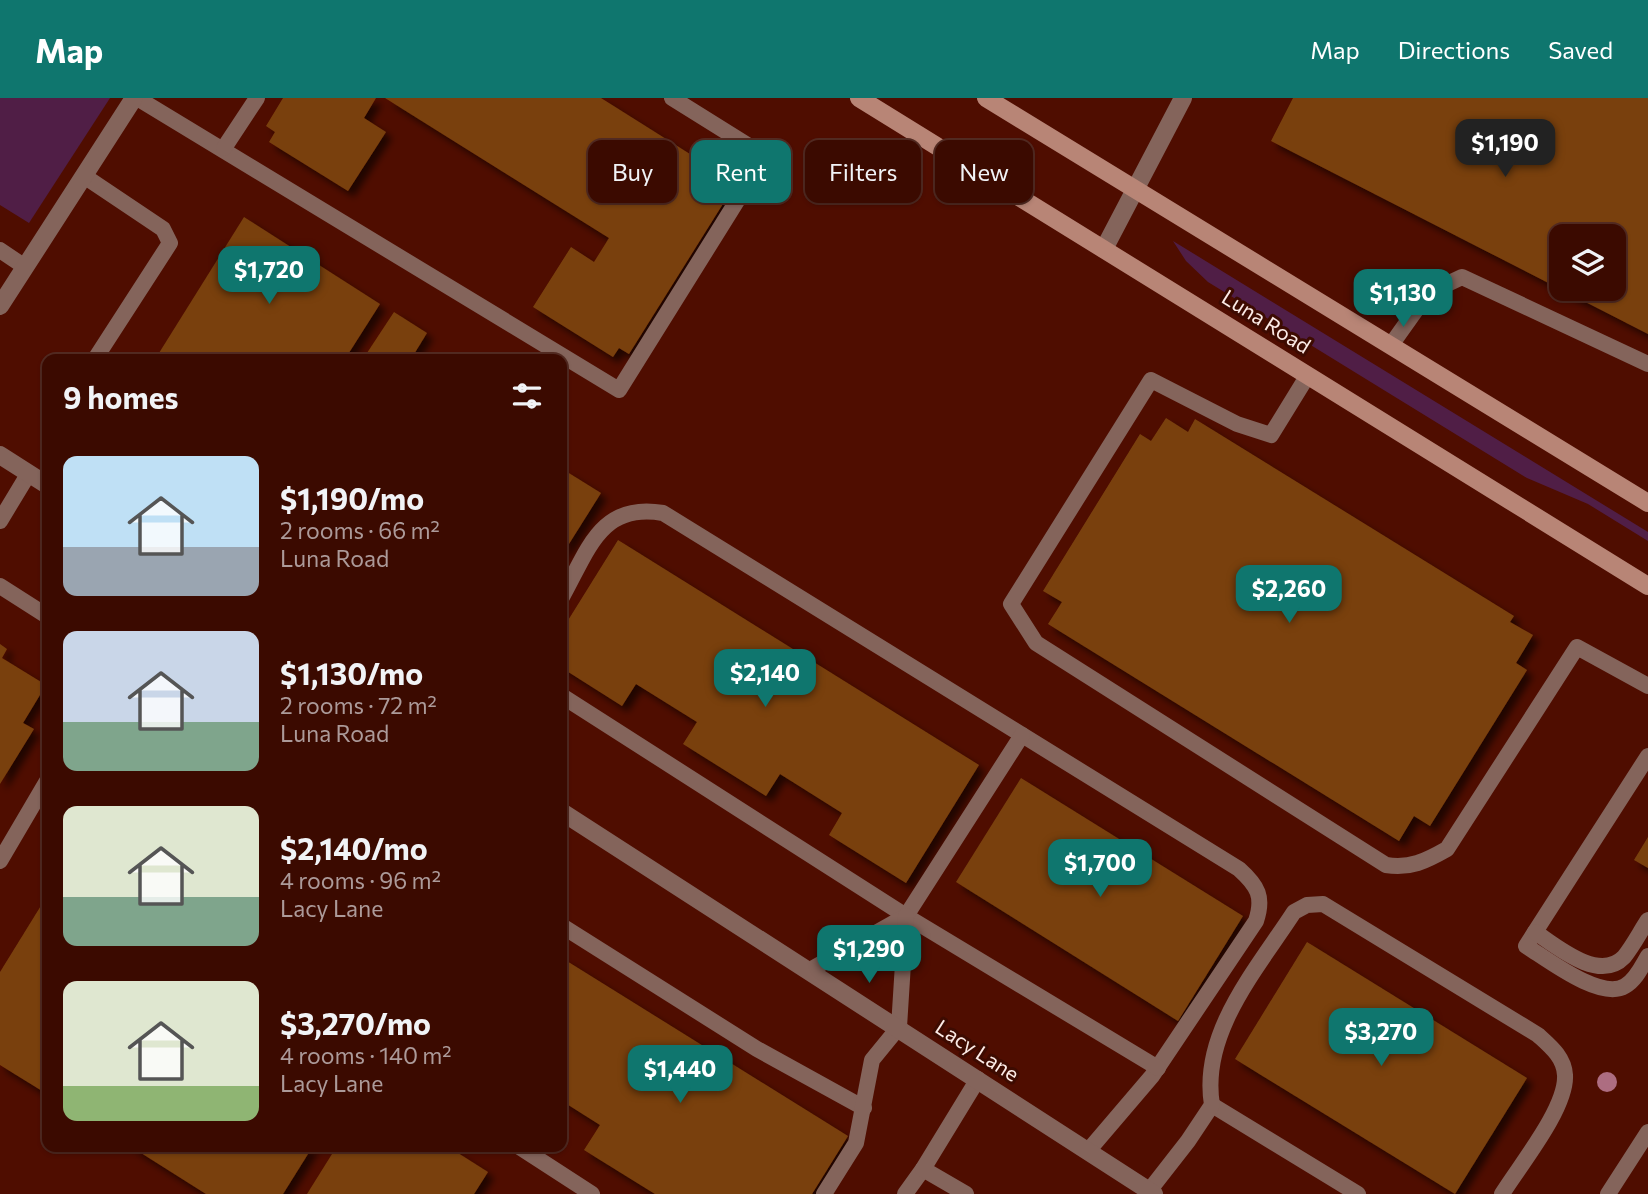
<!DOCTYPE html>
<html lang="en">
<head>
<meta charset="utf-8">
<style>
	:root { --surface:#3b0a00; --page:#46180f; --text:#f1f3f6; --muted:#ac9a99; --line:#542b22; --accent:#0f766e }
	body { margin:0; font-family:Commissioner,sans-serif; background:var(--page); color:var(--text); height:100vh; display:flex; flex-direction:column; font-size:26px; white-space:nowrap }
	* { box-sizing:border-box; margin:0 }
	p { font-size:23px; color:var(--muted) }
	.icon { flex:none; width:38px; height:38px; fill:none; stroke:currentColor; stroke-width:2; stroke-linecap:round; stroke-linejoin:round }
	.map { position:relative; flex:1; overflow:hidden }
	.panel { position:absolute; left:42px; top:256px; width:525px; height:798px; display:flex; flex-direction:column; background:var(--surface); border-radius:14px; box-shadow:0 2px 5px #0004,0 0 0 2px var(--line) }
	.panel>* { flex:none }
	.top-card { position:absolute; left:588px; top:42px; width:665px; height:63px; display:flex; gap:14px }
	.fabs { position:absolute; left:1549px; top:126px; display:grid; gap:14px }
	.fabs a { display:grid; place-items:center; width:77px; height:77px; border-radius:14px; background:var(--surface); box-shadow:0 2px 5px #0004,0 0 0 2px var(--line); font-size:35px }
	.price { position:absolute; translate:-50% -60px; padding:0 16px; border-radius:14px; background:var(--accent); color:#fff; font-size:23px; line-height:46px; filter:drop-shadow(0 2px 4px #0008) }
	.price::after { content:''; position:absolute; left:50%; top:42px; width:21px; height:16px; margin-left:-10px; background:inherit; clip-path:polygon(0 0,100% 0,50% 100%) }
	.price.active { background:#222; color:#fff }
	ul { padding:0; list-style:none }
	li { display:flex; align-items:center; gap:21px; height:175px; padding:0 21px }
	li span { display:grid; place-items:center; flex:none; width:196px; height:140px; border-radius:14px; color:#555 }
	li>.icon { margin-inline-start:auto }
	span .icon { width:84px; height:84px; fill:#fffc; stroke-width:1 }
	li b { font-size:30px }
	h2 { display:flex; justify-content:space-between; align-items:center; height:84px; padding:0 21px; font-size:30px }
	.pill { padding:0 24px; border-radius:14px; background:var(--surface); box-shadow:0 2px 5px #0004,0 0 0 2px var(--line); font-size:24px; line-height:63px }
	.pill.active { background:var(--accent); color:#fff }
	header { display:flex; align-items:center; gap:42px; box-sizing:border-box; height:98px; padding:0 35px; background:var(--accent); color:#fff }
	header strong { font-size:33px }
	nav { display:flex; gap:38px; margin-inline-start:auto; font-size:24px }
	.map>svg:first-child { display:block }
	.green { fill:#501e46 }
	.building { fill:#79400e; fill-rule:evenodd; filter:url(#shadow) }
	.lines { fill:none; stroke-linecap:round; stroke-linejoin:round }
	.lane { stroke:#84645b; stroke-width:16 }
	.street { stroke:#84645b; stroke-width:18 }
	.secondary { stroke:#b88576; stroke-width:18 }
	.tree { fill:#ad6d81 }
	.labels { text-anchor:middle; stroke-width:6; stroke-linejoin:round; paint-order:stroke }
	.street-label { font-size:21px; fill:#fcebe6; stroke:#3d0b01 }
</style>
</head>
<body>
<header>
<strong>Map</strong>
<nav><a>Map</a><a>Directions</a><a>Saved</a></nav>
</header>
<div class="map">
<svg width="1648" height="1096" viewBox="0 0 1648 1096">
	<defs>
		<filter id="shadow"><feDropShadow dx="6" dy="6" stdDeviation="3.5" flood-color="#0009"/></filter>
	</defs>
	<rect width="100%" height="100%" fill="#4f0d00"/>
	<g class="green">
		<polygon points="0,0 110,0 29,125 0,107"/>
		<polygon points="1173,143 1648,434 1648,443 1588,406 1527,380 1208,184 1186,163"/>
	</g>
	<g class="building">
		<polygon points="283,0 376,0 364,20 386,34 348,93 269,44 275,34 266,28"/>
		<polygon points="385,0 601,0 736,85 629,256 619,250 613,259 533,209 571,149 594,164 609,140"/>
		<path d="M1293 0H1648V236L1271 43ZM1561 138H1614V191H1561Z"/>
		<polygon points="244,119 380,206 345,261 160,261 159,255"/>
		<polygon points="394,214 427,235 411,261 363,261"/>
		<polygon points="1166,320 1188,334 1195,321 1514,518 1510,524 1533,537 1516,565 1527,572 1430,728 1414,718 1399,743 1048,526 1062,504 1043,493 1140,336 1151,343"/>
		<polygon points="564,372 601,395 562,457 562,376"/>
		<polygon points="618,442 979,667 906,785 829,737 842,715 780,676 766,698 683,646 697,624 636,586 622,608 562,570 562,532"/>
		<polygon points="0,546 7,551 2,560 46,587 23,625 34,631 0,686"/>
		<polygon points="1021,680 1243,818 1178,923 956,784"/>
		<polygon points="1648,739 1648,770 1634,762"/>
		<polygon points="42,806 47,810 47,996 0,967 0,874"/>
		<polygon points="1307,844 1527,980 1455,1096 1235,961"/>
		<polygon points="562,860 848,1038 812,1096 655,1096 584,1052 600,1027 562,1003"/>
		<polygon points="130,1048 313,1048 283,1096 206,1096"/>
		<polygon points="337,1048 447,1048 488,1074 474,1096 307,1096"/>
	</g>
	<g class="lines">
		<g class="lane">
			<polyline points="137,0 619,292 765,58 672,0"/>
			<polyline points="224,50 257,0"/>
			<polyline points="84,78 163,131 170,145 95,261"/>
			<polyline points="0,152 25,169"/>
			<polyline points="1391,247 1428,195 1462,179 1648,266"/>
			<path d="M1308 277 1271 337 1237 326 1151 282 1011 506 1036 545 1386 767C1410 771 1426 763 1447 751L1577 549 1648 588"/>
			<polyline points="0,423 29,375"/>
			<polyline points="0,488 47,518"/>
			<path d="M562 499C588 453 600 404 663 415L1239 771C1258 788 1264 799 1256 823L1152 978 1088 1053"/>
			<polyline points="562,598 906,818 1158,970"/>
			<path d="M1648 658 1526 848C1547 861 1601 903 1625 888 1636 882 1642 868 1648 858"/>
			<polyline points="0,763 47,683"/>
			<polyline points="562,828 757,951 864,1010"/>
			<path d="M1535 834C1556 848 1599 885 1624 859 1633 848 1640 834 1648 822"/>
			<polyline points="810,872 906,818 1022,637"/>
			<polyline points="1212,1007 1358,1096"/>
			<polyline points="518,1048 592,1096"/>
			<path d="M1149 1093 1188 1043 1212 1007C1200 935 1257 871 1294 814L1307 807 1323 806 1538 937C1550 948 1564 959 1565 977 1567 1010 1520 1067 1502 1096"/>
			<polyline points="824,1096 856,1045 872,962 899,929 906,818"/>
			<polyline points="905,1096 923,1071"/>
			<polyline points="966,1096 923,1071 978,981"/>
			<polyline points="1608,1096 1648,1034"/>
		</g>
		<g class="street">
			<polyline points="1104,151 1183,0"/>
			<polyline points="0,208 134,0"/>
			<polyline points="0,357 47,387"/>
			<polyline points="562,714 1154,1096"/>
		</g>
		<g class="secondary">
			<polyline points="859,0 1648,488"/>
			<polyline points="986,0 1648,405"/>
		</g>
	</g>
	<circle class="tree" cx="1607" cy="984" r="10"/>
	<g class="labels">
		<g class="street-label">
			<text transform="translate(1266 224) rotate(32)" y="7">Luna Road</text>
			<text transform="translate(977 953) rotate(33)" y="7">Lacy Lane</text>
		</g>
	</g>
</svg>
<div class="fabs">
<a><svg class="icon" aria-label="layers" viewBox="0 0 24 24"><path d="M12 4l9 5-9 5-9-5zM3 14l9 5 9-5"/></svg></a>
</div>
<b class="price active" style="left:1505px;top:81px">$1,190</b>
<b class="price" style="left:269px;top:208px">$1,720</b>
<b class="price" style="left:1403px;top:231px">$1,130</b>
<b class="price" style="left:1289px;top:527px">$2,260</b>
<b class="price" style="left:765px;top:611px">$2,140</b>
<b class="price" style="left:1100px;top:801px">$1,700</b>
<b class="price" style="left:869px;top:887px">$1,290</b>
<b class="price" style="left:1381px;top:970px">$3,270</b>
<b class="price" style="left:680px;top:1007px">$1,440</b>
<div class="top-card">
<a class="pill">Buy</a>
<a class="pill active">Rent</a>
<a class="pill">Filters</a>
<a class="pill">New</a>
</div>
<section class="panel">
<h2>9 homes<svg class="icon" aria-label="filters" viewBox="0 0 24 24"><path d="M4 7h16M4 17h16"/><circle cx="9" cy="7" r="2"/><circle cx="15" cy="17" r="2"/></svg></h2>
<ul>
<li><span style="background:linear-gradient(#bfe0f5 65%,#9aa5b1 0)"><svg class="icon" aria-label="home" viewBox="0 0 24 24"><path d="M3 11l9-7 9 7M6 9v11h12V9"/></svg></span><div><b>$1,190/mo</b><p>2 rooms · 66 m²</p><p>Luna Road</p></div></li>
<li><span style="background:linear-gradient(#c9d6e8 65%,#7fa58c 0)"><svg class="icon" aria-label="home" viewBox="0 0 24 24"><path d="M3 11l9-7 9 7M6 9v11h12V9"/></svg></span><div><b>$1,130/mo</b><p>2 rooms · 72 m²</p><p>Luna Road</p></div></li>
<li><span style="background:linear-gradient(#dfe7d0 65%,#7fa58c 0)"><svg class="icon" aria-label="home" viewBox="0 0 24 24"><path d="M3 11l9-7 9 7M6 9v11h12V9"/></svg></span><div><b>$2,140/mo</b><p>4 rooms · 96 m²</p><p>Lacy Lane</p></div></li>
<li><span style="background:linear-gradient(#dfe7d0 75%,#8fb573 0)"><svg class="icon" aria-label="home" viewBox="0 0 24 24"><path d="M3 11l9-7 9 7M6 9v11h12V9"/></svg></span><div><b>$3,270/mo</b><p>4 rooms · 140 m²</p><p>Lacy Lane</p></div></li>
</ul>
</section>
</div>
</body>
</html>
